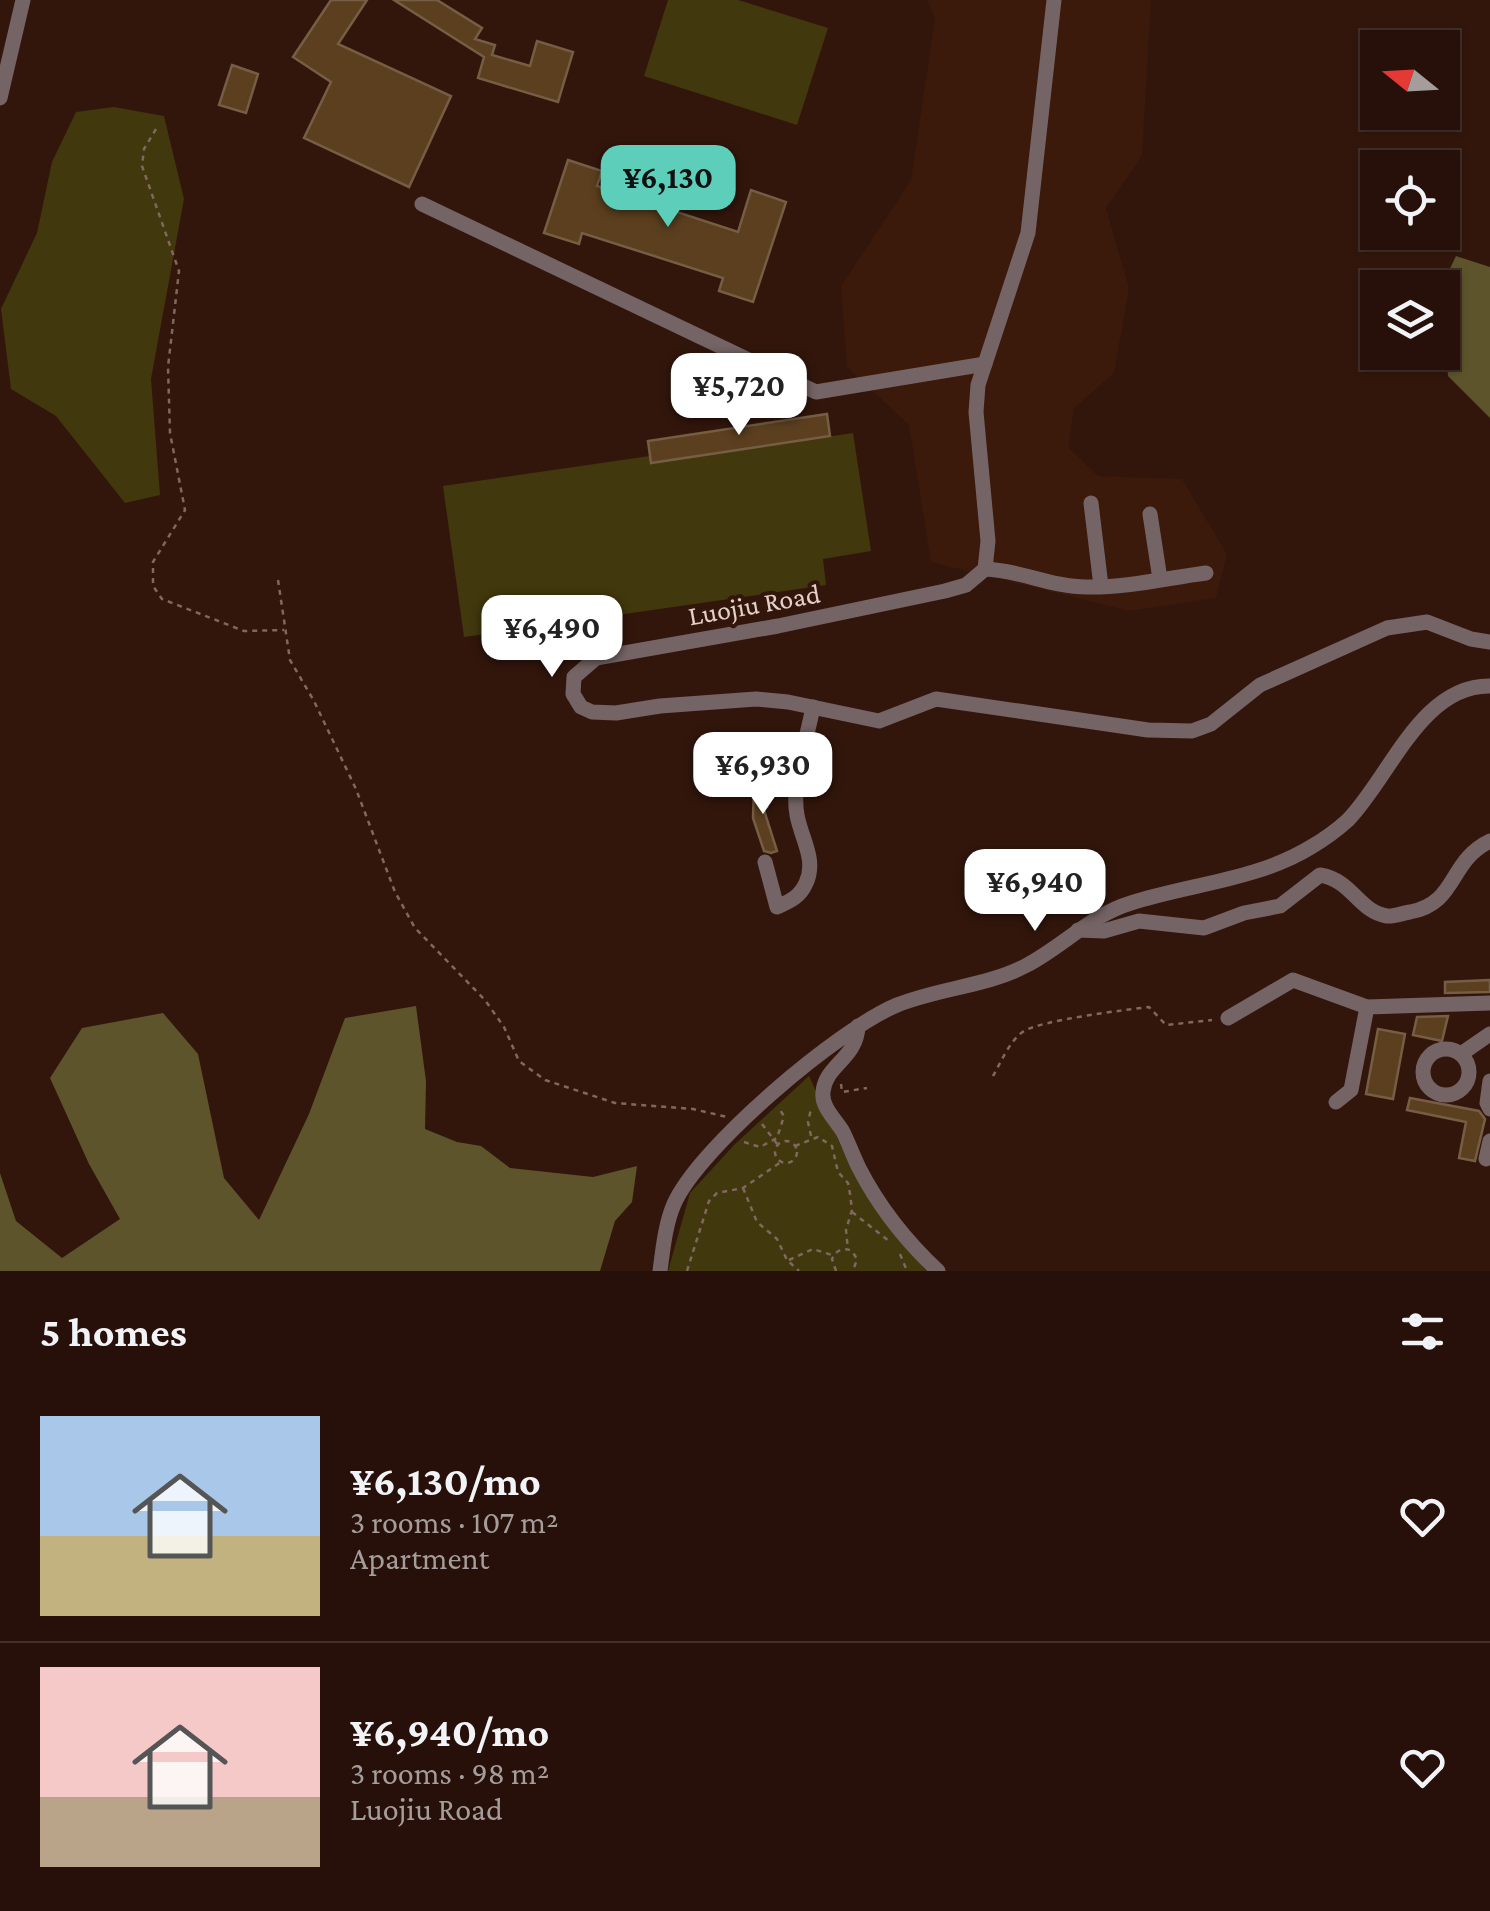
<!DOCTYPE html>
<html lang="en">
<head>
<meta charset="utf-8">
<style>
	:root { --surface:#261009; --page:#321e17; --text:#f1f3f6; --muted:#a49d9c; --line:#42302a; --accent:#5cceba }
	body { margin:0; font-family:"Crimson Pro",serif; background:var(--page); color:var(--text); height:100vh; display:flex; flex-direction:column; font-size:38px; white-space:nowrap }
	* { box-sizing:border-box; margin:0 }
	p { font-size:32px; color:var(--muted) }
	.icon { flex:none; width:55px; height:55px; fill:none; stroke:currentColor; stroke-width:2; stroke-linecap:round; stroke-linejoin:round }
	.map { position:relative; height:1271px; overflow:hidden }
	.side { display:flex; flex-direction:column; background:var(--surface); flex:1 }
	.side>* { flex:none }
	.needle { width:65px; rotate:288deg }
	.controls { position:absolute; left:1360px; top:30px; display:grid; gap:20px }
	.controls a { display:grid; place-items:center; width:100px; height:100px; border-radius:0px; background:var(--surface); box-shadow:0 2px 8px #0004,0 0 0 2px var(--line); font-size:50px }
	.price { position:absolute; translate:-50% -85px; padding:0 22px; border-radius:20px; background:#fff; color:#222; font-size:32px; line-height:65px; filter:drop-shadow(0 2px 5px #0008) }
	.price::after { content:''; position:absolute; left:50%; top:60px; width:30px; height:22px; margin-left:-15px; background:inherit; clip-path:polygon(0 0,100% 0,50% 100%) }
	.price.active { background:var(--accent); color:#111 }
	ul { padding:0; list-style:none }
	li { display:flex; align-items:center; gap:30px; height:250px; padding:0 40px }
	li+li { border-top:2px solid var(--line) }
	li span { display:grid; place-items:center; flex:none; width:280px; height:200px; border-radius:0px; color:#555 }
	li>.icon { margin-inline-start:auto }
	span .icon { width:120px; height:120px; fill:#fffc; stroke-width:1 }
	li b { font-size:42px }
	h2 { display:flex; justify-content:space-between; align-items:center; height:120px; padding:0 40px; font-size:42px }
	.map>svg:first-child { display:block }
	.built { fill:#3b190b }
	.green { fill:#41380d }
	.forest { fill:#5d542b }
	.building { fill:#5b3f1f; stroke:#755e44; stroke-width:2.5 }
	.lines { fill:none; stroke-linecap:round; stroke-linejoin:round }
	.path { stroke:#80675f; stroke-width:2.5; stroke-dasharray:5 5; stroke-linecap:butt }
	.minor { stroke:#756465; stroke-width:15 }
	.labels { text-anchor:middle; stroke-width:8; stroke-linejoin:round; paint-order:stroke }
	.street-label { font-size:28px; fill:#e4d0c9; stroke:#32160c }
</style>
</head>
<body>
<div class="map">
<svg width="1490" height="1271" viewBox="0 0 1490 1271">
	<rect width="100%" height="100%" fill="#32160c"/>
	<polygon class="built" points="927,0 1151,0 1142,156 1106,208 1129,288 1114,373 1074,408 1068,447 1098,476 1182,479 1227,554 1216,598 1129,611 931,562 909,425 847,367 841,286 911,180 935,18"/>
	<g class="green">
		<polygon points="668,0 738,0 828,28 797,125 644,76"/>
		<polygon points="114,107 164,116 184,199 151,379 160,495 125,503 56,416 11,389 1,309 37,233 52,162 76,112"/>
		<polygon points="853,433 871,551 823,559 826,585 464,637 443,486 650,456 652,463"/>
		<polygon points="809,1076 853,1172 926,1271 668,1271 690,1193 734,1145"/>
	</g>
	<g class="forest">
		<polygon points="1456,256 1490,267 1490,418 1448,376 1441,287"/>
		<polygon points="416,1006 426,1081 425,1129 457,1142 481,1146 510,1168 593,1177 637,1166 632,1202 615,1221 600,1271 0,1271 0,1173 16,1221 62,1258 120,1219 89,1164 50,1078 82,1028 163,1013 198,1054 224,1178 259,1220 309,1114 345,1018"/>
	</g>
	<g class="building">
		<polygon points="331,0 367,0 338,44 451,96 409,187 304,138 331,82 293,57"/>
		<polygon points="394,0 437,0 482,28 475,39 495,45 492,55 530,66 537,41 573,52 558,102 478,78 484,57"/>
		<polygon points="232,65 258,74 246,113 219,105"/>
		<polygon points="568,160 602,171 597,186 738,232 751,190 786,202 753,302 719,291 723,278 582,233 579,244 544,233"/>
		<polygon points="827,414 830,436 651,463 648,441"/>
		<polygon points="754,782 767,782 767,807 763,807 777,851 771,853 764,851 753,818"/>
		<polygon points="1490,980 1490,992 1445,993 1445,982"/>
		<polygon points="1448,1016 1442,1041 1413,1035 1417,1017"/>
		<polygon points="1378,1029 1405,1034 1393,1099 1366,1094"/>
		<polygon points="1410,1098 1479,1111 1485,1119 1475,1161 1459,1158 1466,1122 1407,1110"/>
	</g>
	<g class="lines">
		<g class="path">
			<polyline points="156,129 144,149 142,166 179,271 168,367 170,433 185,510 153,562 153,586 162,599 244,631 284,630"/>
			<polyline points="278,580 290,660 314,701 356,789 395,892 415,928 485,1000 504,1027 519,1061 545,1080 615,1103 693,1109 727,1117"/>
			<path d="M993 1076C1001 1062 1010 1040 1024 1031 1043 1020 1124 1010 1149 1007L1166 1025 1212 1020"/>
			<polyline points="841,1084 842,1092 867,1088"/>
			<polyline points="762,1124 778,1145"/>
			<polyline points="811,1136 808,1122 811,1109"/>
			<circle cx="786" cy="1152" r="11"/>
			<polyline points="744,1142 760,1147 777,1138 784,1116 778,1107"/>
			<polyline points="795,1146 818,1137 832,1146 838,1172 848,1183 850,1194 852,1210 846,1230 848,1250"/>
			<polyline points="743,1188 757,1222 777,1239 787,1260 799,1271"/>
			<polyline points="852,1212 889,1241"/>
			<polyline points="900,1254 907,1271"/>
			<polyline points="789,1260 813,1249 832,1255"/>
			<polyline points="687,1271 709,1201 717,1193 743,1188 781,1162"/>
			<path d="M836 1271 832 1259C836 1250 843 1247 852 1251L857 1259 853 1271"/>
		</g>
		<g class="minor">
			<polyline points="1054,0 1028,233 978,385 976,412 988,541 985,569 966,585 945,591 778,626 596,658 574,677 573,694 581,707 592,712 616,713 660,706 756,699 788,702 879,721 936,699 1148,730 1192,731 1211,724 1260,685 1387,628 1427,622 1471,639 1490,642"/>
			<polyline points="0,98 23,0"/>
			<polyline points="422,204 816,392 985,364"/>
			<polyline points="1091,503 1101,586"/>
			<polyline points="1150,514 1160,579"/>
			<path d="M985 569C1020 570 1051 587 1087 587 1125 588 1167 578 1206 573"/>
			<path d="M765 862 777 907C790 901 800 897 806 883 817 860 801 838 797 815 791 782 807 740 813 707"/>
			<path d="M1078 930 1104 931 1139 921 1204 928 1244 913 1280 906 1320 875C1352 880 1359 912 1387 916 1393 917 1403 913 1410 912 1458 903 1448 861 1490 841"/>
			<polyline points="1228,1018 1293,980 1367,1007 1490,1003"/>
			<path d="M858 1026C857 1059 825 1065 823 1092 821 1107 836 1120 843 1132 849 1144 853 1156 859 1168 879 1207 906 1241 938 1271"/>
			<circle cx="1446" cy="1072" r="23"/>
			<polyline points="1461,1054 1490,1034"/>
			<polyline points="1490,1081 1487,1103 1490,1109"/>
			<polyline points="1336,1102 1351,1090 1367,1007"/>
			<polyline points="1486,1159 1490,1141"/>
			<path d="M660 1271C663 1249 665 1225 674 1204 699 1147 839 1029 897 1005 939 988 988 986 1027 965 1063 946 1091 915 1131 903 1190 884 1257 880 1311 847 1323 840 1337 830 1348 820 1390 777 1421 685 1490 686"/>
		</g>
	</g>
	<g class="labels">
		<g class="street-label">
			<text transform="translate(754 604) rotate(-10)" y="10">Luojiu Road</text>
		</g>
	</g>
</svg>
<div class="controls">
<a><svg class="needle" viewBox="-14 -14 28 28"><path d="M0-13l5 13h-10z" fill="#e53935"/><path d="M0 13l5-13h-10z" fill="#a49d9c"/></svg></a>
<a><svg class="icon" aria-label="locate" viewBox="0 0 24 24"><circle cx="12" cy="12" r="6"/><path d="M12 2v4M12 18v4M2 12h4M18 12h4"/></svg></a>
<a><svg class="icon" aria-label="layers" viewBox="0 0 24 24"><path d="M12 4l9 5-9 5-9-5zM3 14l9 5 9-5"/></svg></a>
</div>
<b class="price active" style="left:668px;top:230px">¥6,130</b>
<b class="price" style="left:739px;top:438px">¥5,720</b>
<b class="price" style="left:552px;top:680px">¥6,490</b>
<b class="price" style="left:763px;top:817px">¥6,930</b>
<b class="price" style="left:1035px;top:934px">¥6,940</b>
</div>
<section class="side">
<h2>5 homes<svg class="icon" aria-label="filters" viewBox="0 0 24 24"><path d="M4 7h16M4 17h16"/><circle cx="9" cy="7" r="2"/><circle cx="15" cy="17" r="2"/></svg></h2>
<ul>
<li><span style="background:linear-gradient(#a9c7e8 60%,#c2b280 0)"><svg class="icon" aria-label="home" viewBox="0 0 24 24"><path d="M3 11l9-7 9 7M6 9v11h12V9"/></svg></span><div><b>¥6,130/mo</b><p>3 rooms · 107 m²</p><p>Apartment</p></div><svg class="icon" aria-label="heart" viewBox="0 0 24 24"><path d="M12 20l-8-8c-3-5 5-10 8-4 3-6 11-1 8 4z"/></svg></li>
<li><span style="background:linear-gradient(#f6c9c9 65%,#b9a48a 0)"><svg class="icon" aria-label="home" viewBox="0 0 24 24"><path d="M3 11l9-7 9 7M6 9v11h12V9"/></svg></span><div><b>¥6,940/mo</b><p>3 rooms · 98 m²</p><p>Luojiu Road</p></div><svg class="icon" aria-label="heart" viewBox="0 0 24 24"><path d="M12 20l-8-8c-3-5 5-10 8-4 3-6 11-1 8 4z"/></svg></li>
</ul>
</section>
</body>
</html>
